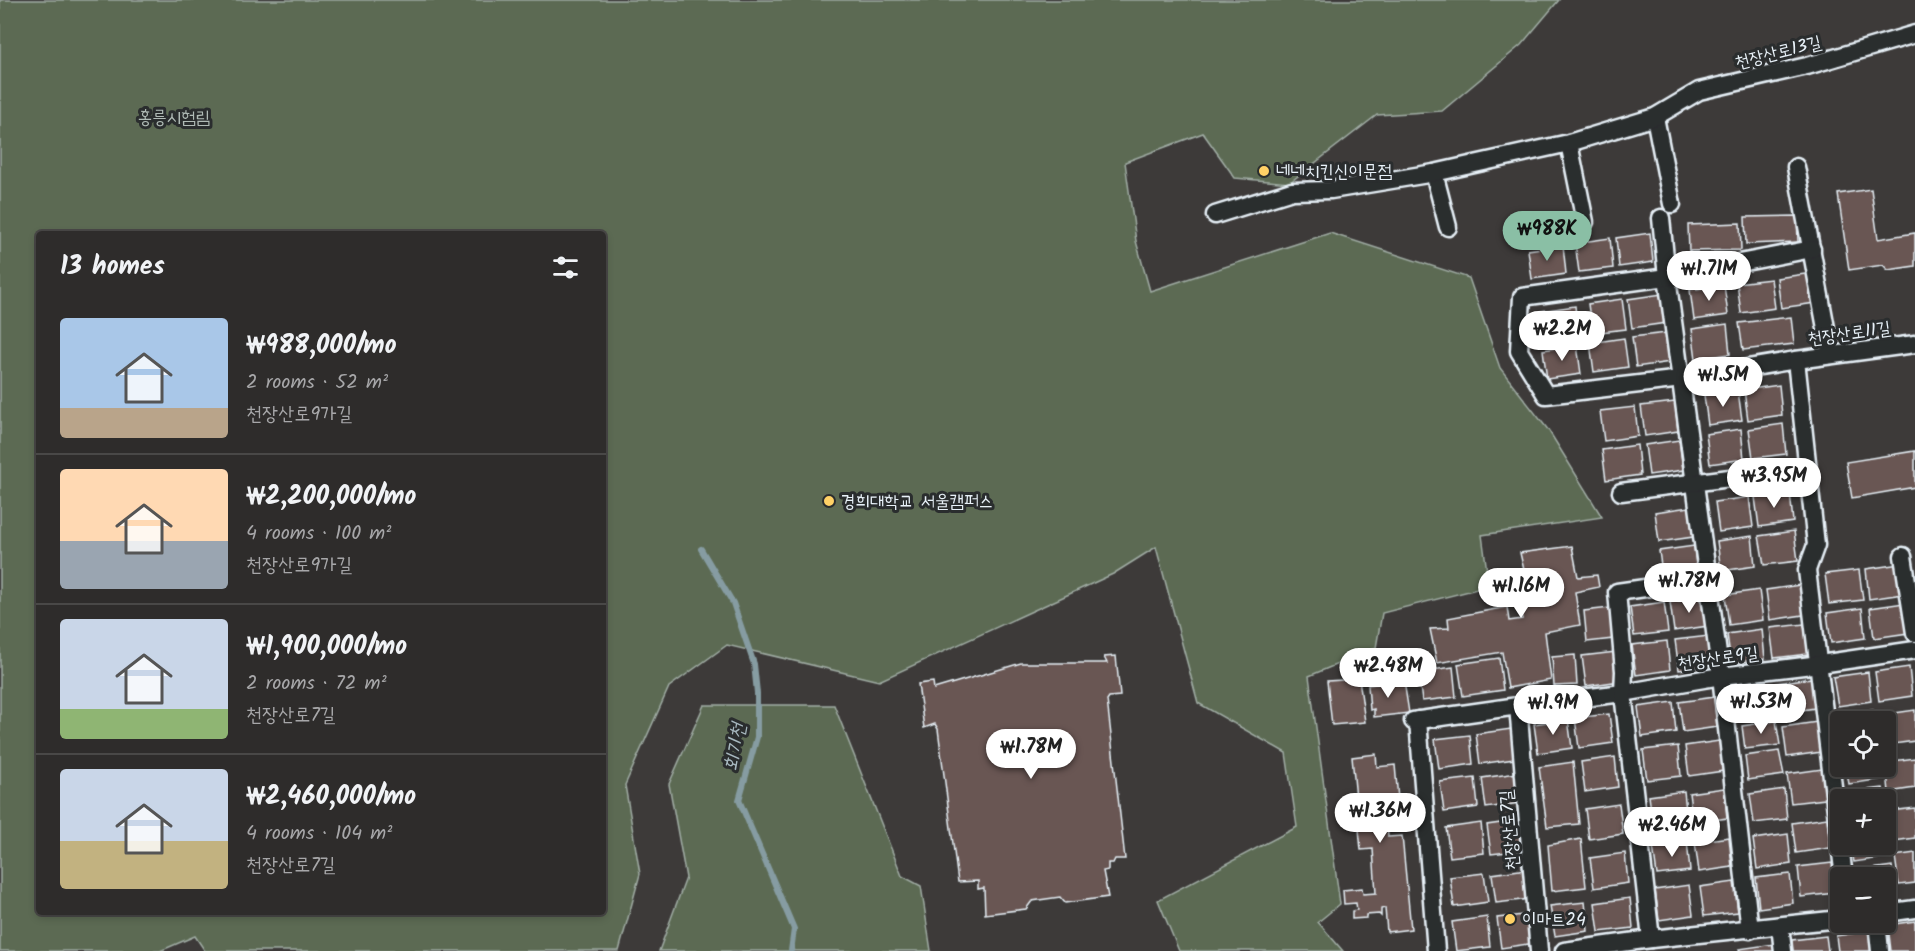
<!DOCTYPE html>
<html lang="en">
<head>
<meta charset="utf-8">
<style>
	:root { --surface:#2e2c2b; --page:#363433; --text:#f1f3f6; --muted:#a7a7a9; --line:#494847; --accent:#8abfa5 }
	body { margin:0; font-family:Kalam,"Poor Story",sans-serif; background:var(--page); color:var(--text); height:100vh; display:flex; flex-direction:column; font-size:22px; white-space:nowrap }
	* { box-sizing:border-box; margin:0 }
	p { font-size:20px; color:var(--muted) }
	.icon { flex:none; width:33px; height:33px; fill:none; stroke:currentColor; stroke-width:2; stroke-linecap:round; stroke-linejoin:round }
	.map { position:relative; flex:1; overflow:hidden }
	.panel { position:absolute; left:36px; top:231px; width:570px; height:684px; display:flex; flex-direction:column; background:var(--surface); border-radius:6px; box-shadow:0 3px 9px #0003,0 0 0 2px var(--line) }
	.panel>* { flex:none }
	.buttons { position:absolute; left:1830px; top:711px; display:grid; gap:12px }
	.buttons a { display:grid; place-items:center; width:66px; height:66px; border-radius:6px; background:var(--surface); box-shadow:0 3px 9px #0003,0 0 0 2px var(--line); font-size:30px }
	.price { position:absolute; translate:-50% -51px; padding:0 14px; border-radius:21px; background:#fff; color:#222; font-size:20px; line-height:39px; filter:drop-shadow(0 2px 3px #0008) }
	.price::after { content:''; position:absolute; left:50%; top:36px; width:18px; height:14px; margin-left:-9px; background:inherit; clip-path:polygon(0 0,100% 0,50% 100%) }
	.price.active { background:var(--accent); color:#111 }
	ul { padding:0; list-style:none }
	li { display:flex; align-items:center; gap:18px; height:150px; padding:0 24px }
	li+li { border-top:2px solid var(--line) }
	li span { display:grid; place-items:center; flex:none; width:168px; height:120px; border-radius:6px; color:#555 }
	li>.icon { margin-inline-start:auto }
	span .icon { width:72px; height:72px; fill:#fffc; stroke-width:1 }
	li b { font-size:26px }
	h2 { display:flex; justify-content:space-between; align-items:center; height:72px; padding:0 24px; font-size:26px }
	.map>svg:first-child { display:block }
	.green { fill:#5b6a53; stroke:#a2aea6; stroke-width:1.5; fill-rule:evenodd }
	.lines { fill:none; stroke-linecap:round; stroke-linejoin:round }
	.stream { stroke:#869ca2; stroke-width:6 }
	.building { fill:#695752; stroke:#e8f1f8; stroke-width:1.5 }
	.street-casing { stroke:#e8f1f8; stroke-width:21 }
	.street { stroke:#2a2d2e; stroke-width:16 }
	.poi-dot { fill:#ffd166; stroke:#2a2d2e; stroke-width:2 }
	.labels { text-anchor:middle; stroke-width:6; stroke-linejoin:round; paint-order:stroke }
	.street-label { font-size:18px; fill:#e8f1f8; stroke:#2a2d2e }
	.park-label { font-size:18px; fill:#b0bbb6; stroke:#2a2d2e }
	.poi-label { font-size:18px; fill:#e8f1f8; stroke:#2a2d2e; text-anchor:start }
	.water-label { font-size:20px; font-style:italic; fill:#a7b8bf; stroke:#2a2d2e }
</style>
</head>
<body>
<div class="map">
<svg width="1915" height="951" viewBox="0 0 1915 951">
	<rect width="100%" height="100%" fill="#3d3a39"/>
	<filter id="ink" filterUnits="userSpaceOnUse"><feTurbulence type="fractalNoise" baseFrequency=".0167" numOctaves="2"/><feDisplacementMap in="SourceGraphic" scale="12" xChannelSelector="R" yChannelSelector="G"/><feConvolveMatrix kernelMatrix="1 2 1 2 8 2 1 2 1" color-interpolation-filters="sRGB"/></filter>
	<g filter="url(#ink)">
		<g class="green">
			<path d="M0 0H1559L1521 45 1442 111 1377 115 1289 183 1235 178 1203 133 1125 162 1136 241 1150 291 1330 233 1469 278 1500 368 1549 431 1602 517 1482 535 1489 586 1382 613 1376 648 1309 676 1340 904 1318 922 1343 951H1179L1158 900 1297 827 1286 753 1198 703 1156 547 1113 574 879 681 727 645 669 687 625 785 640 874 619 951H205L195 936 160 951H0ZM39 234H603V912H39Z"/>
			<polygon points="704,705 834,705 902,876 921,886 931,951 659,951 686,878 669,784"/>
		</g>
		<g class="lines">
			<polyline class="stream" points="701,549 733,603 754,664 757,693 757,737 739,800 794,929 791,951"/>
		</g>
		<g class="building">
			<polygon points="1871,189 1878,239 1915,233 1915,266 1888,270 1883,265 1849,270 1838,194"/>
			<polygon points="1797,216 1798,242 1746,244 1745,217"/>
			<polygon points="1740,223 1741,250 1689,251 1688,225"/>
			<polygon points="1650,233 1653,262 1619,267 1616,238"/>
			<polygon points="1610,238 1613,268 1579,272 1575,243"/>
			<polygon points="1563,245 1566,274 1532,279 1528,250"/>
			<polygon points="1812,273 1815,303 1781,308 1777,278"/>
			<polygon points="1771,279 1775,308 1741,313 1737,283"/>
			<polygon points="1724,285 1728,315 1694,320 1690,290"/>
			<polygon points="1662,294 1666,323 1632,328 1628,299"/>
			<polygon points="1622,299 1626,329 1592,333 1588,304"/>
			<polygon points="1575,306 1578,335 1545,340 1541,311"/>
			<polygon points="1791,317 1794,344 1743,350 1739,323"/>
			<polygon points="1727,324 1730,354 1696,359 1692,329"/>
			<polygon points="1667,333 1670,362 1636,367 1632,337"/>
			<polygon points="1624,338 1628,367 1594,372 1590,343"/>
			<polygon points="1577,345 1581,374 1547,379 1543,350"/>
			<polygon points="1779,385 1782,415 1748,420 1744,390"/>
			<polygon points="1738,391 1742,420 1708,425 1704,395"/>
			<polygon points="1675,402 1678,431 1645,436 1641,406"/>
			<polygon points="1635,407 1638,436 1604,441 1600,411"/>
			<polygon points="1783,424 1786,454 1753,458 1749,429"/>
			<polygon points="1741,429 1744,459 1710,464 1706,434"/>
			<polygon points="1679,440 1683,470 1649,475 1645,445"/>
			<polygon points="1637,445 1640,475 1606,480 1602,450"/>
			<polygon points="1915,451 1915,487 1852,498 1846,462"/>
			<polygon points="1790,492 1793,522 1759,527 1755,497"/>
			<polygon points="1749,497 1753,527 1719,532 1715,502"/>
			<polygon points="1689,507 1693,537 1659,542 1655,512"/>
			<polygon points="1794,531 1798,561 1764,565 1759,536"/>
			<polygon points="1752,536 1755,566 1721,571 1717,541"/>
			<polygon points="1572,546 1578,577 1597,575 1599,587 1575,592 1580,625 1545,632 1551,680 1508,688 1502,652 1437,663 1430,629 1449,628 1448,618 1507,607 1509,621 1522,619 1516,572 1524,570 1520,553"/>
			<polygon points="1694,546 1697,575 1688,577 1682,587 1673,579 1663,580 1659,551"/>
			<polygon points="1900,564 1903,594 1869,599 1866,569"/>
			<polygon points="1859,570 1863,600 1829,604 1825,574"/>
			<polygon points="1800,585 1803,615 1770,620 1766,590"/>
			<polygon points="1759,590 1763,620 1729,625 1725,595"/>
			<polygon points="1705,597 1708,626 1674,631 1670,602"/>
			<polygon points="1664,602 1668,632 1634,636 1630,607"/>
			<polygon points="1904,603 1908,633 1874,638 1870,608"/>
			<polygon points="1610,608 1613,639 1587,642 1584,611"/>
			<polygon points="1862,608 1865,638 1831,643 1827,613"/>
			<polygon points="1804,624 1808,654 1774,658 1770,628"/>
			<polygon points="1762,629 1765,659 1731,663 1727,634"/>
			<polygon points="1709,636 1713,665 1679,670 1675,640"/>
			<polygon points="1667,641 1670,670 1636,675 1632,645"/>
			<polygon points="1616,652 1620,681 1586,686 1582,656"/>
			<polygon points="1575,655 1577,685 1554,686 1552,657"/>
			<polygon points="1116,656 1120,696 1109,697 1107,700 1125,859 1115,859 1113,863 1108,863 1108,870 1103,871 1108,897 1065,903 1060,897 1032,901 1026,909 985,914 984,888 978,889 978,881 958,882 938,729 935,724 924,728 918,684 933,682 934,689 1021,663 1107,663 1104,657"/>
			<polygon points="1499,658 1503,690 1463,696 1458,664"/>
			<polygon points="1453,667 1456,697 1422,701 1418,672"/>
			<polygon points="1909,667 1912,696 1879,701 1875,672"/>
			<polygon points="1868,672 1871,701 1838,706 1833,677"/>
			<polygon points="1811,678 1815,708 1781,713 1777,683"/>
			<polygon points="1359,679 1365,722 1332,725 1327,681"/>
			<polygon points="1404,681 1409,713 1374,717 1374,709 1370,710 1368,685"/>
			<polygon points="1770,684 1773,713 1740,718 1736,688"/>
			<polygon points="1714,697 1717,727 1683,732 1679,702"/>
			<polygon points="1673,702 1676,732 1642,737 1638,707"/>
			<polygon points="1873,710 1875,722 1840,722 1840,729 1839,715"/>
			<polygon points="1915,710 1915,741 1886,745 1886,722 1881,722 1881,715"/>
			<polygon points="1609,714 1613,743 1579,748 1575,718"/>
			<polygon points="1568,719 1572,748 1538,753 1534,724"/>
			<polygon points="1776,721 1780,745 1745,749 1742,726"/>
			<polygon points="1817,722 1821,752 1787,757 1783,727"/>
			<polygon points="1511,729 1514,759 1480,764 1476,734"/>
			<polygon points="1470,735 1473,764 1439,769 1435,739"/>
			<polygon points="1719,741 1723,771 1689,776 1685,746"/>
			<polygon points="1678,746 1681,776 1647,780 1643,750"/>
			<polygon points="1779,751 1784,775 1748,780 1745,756"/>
			<polygon points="1376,754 1377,767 1395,765 1400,822 1387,823 1388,837 1402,836 1411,929 1387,932 1385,908 1381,909 1381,916 1379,914 1366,915 1366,918 1352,919 1352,911 1357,910 1356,903 1344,904 1343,890 1362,888 1363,894 1376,893 1373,849 1361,850 1352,757"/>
			<polygon points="1615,757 1618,787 1585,792 1581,762"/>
			<polygon points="1915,758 1915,788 1889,792 1886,762"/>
			<polygon points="1573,762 1579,824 1547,827 1539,767"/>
			<polygon points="1846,766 1881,766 1882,779 1849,784"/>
			<polygon points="1822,769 1825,799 1791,803 1787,774"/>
			<polygon points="1517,773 1520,803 1486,808 1482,778"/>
			<polygon points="1475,778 1478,807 1444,812 1440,782"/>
			<polygon points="1724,788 1727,818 1693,823 1689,793"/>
			<polygon points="1883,788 1885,800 1850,800 1849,792"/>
			<polygon points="1784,789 1787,819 1754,823 1750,794"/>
			<polygon points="1684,791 1687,821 1653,825 1649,796"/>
			<polygon points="1619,804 1623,834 1589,839 1585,809"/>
			<polygon points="1915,808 1915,838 1894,841 1890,811"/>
			<polygon points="1827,818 1830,848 1796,853 1792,823"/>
			<polygon points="1521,820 1524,850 1491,854 1487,825"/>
			<polygon points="1481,823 1484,853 1450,857 1446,828"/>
			<polygon points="1788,834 1791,864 1757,869 1753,839"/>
			<polygon points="1729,837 1732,867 1699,872 1695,842"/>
			<polygon points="1581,839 1586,887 1552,891 1548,845"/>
			<polygon points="1886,840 1887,857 1854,862 1851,844 1886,844"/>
			<polygon points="1687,841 1690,871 1657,875 1653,846"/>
			<polygon points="1625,853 1628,883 1594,888 1590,858"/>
			<polygon points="1915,853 1915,883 1899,885 1895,856"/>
			<polygon points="1832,863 1835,893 1801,897 1798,867"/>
			<polygon points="1892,866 1895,895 1886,897 1886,878 1858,878 1857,871"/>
			<polygon points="1526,869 1530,899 1496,903 1492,874"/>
			<polygon points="1484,873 1488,902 1454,907 1450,877"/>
			<polygon points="1790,874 1793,903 1759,908 1756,878"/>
			<polygon points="1734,882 1738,912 1704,916 1700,887"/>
			<polygon points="1689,885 1693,915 1659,920 1655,890"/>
			<polygon points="1630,898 1633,928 1599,932 1595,903"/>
			<polygon points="1585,902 1588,931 1555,936 1550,906"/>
			<polygon points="1532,914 1535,943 1501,948 1497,918"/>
			<polygon points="1487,917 1490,947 1456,951 1452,922"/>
			<polygon points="1915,921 1915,951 1891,951 1888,925"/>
			<polygon points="1870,931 1872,951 1838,951 1836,936"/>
			<polygon points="1826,936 1828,951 1793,951 1792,940"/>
			<polygon points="1774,944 1775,951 1740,951 1739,949"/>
		</g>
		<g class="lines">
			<g class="street-casing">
				<g id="street">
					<polyline points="1655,117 1672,204"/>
					<polyline points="1569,143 1585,222"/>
					<polyline points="1796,167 1831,355"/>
					<polyline points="1434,173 1448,227"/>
					<polyline points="1215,215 1292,191 1331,190 1434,173 1569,143 1655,117 1699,91 1807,66 1915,34"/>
					<polyline points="1661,218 1667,277 1721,676 1750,930"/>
					<polyline points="1812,249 1667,277 1522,297 1519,351 1546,395 1682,379 1796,360 1915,344"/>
					<polyline points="1796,360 1816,545 1807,570 1844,878"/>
					<polyline points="1621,492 1807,468"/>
					<polyline points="1903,556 1915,633"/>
					<polyline points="1518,706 1539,951"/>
					<polyline points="1418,720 1436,951"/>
					<polyline points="1413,721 1518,706 1623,693 1721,676 1820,664 1915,650"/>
					<polyline points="1886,913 1915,909"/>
					<polyline points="1877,922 1880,951"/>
					<polyline points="1780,926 1783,951"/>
					<polyline points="1651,939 1623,693 1624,671 1617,592 1659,586"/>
					<polyline points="1564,951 1651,939 1840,919"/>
				</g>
			</g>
			<use href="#street" class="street"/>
		</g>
	</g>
	<g class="poi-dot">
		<circle cx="1264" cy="171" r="6"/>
		<circle cx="829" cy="501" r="6"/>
		<circle cx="1510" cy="919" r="6"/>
	</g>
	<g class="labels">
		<g class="street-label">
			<text transform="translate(1778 52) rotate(-14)" y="6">천장산로13길</text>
			<text transform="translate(1849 333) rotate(-8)" y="6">천장산로11길</text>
			<text transform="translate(1718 658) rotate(-8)" y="6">천장산로9길</text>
			<text transform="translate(1509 830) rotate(-95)" y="6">천장산로7길</text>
		</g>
		<g class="park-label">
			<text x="174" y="123">홍릉시험림</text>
		</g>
		<g class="poi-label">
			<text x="1276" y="177">네네치킨신이문점</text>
			<text x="841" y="507">경희대학교 서울캠퍼스</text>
			<text x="1522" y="925">이마트24</text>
		</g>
		<g class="water-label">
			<text transform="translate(734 747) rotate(-80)" y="7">회기천</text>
		</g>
	</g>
</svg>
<div class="buttons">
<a><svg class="icon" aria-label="locate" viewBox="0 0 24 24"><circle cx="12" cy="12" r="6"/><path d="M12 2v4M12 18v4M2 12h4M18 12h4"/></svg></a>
<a>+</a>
<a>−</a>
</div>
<b class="price active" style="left:1547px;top:262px">₩988K</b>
<b class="price" style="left:1709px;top:302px">₩1.71M</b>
<b class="price" style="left:1562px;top:362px">₩2.2M</b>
<b class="price" style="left:1723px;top:408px">₩1.5M</b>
<b class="price" style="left:1774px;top:509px">₩3.95M</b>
<b class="price" style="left:1689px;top:614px">₩1.78M</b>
<b class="price" style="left:1521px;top:619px">₩1.16M</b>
<b class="price" style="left:1388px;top:699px">₩2.48M</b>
<b class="price" style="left:1761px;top:735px">₩1.53M</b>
<b class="price" style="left:1553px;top:736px">₩1.9M</b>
<b class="price" style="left:1031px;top:780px">₩1.78M</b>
<b class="price" style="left:1380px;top:844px">₩1.36M</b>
<b class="price" style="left:1672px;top:858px">₩2.46M</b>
<section class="panel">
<h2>13 homes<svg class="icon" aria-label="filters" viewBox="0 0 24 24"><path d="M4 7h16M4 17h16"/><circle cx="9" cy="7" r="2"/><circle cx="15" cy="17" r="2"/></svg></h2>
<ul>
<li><span style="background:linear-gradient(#a9c7e8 75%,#b9a48a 0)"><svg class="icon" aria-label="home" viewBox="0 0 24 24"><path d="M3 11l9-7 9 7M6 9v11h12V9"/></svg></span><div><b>₩988,000/mo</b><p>2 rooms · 52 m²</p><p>천장산로9가길</p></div></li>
<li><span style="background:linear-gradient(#ffd9b3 60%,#9aa5b1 0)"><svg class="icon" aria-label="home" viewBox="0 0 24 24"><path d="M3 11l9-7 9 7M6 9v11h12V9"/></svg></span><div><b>₩2,200,000/mo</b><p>4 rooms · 100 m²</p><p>천장산로9가길</p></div></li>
<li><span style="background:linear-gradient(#c9d6e8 75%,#8fb573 0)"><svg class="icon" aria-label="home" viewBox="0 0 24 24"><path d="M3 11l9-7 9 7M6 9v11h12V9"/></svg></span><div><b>₩1,900,000/mo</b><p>2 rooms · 72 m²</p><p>천장산로7길</p></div></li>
<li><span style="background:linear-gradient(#c9d6e8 60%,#c2b280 0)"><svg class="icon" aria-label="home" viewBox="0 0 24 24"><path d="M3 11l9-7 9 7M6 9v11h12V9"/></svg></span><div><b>₩2,460,000/mo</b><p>4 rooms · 104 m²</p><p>천장산로7길</p></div></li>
</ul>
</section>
</div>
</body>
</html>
